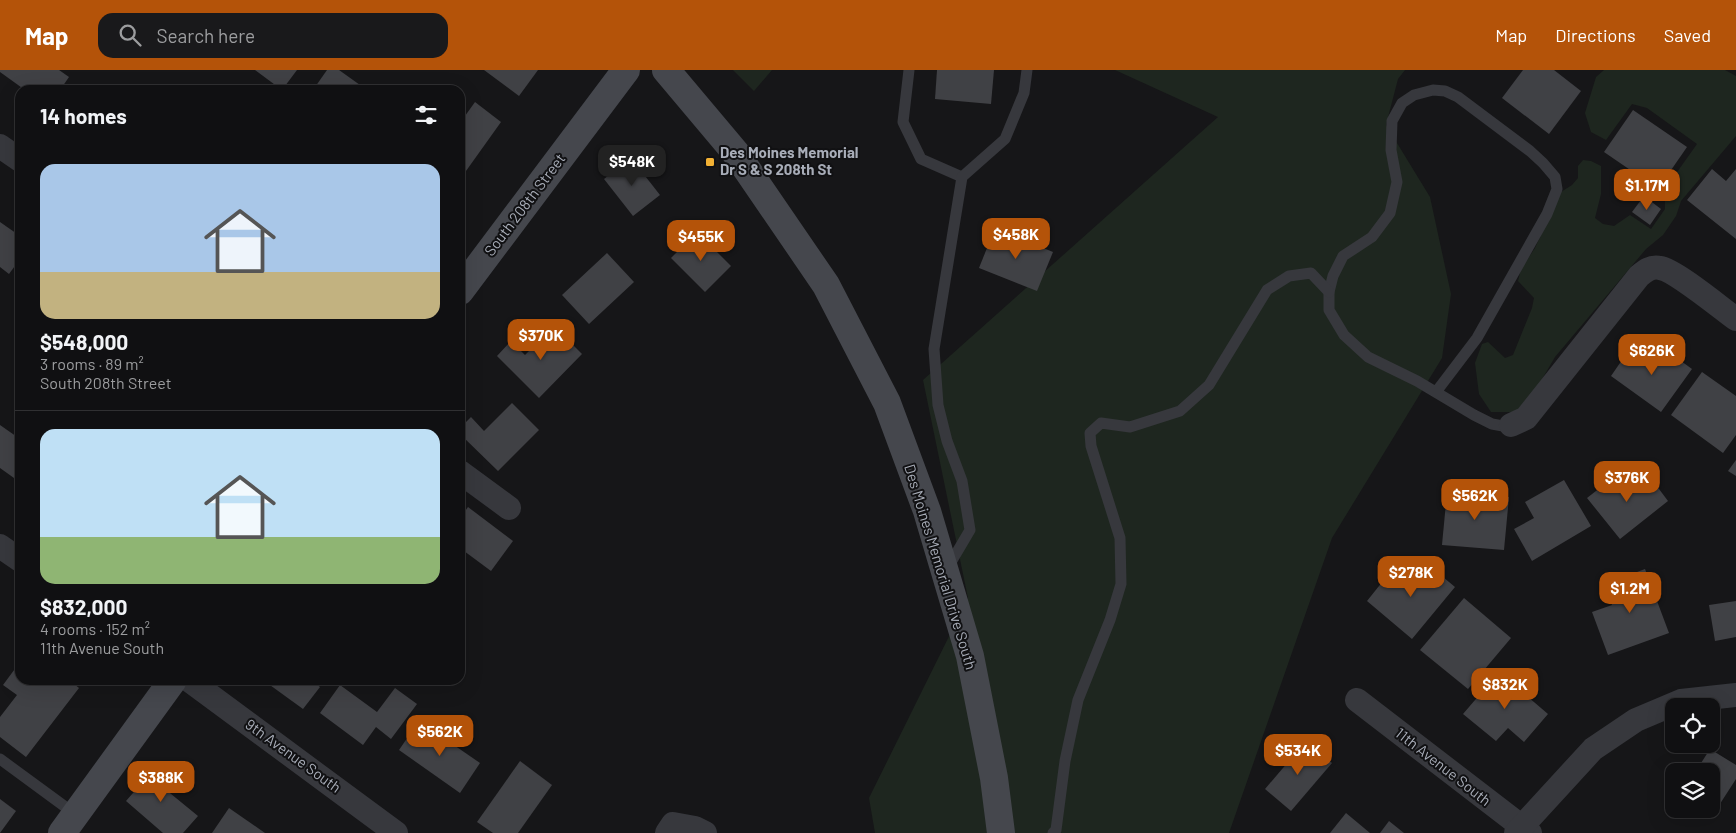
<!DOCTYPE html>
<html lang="en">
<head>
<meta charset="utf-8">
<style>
	:root { --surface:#101012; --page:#19191b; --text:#f1f3f6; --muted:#9c9d9f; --line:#303032; --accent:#b45309 }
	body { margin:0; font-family:Barlow,sans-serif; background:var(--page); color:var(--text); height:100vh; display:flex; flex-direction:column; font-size:19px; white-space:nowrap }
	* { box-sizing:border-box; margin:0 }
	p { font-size:16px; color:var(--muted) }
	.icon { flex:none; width:28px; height:28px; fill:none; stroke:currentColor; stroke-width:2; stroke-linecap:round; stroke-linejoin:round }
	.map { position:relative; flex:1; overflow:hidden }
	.panel { position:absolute; left:15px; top:15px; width:450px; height:600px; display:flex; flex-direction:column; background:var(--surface); border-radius:15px; box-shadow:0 5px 20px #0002,0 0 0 1px var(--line) }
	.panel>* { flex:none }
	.fabs { position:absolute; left:1665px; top:628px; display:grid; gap:10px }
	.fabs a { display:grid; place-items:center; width:55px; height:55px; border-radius:10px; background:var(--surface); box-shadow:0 5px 20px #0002,0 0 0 1px var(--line); font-size:25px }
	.price { position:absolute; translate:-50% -42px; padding:0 11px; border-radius:10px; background:var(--accent); color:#fff; font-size:16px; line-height:32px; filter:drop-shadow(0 1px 2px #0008) }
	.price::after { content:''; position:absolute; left:50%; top:30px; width:15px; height:11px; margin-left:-8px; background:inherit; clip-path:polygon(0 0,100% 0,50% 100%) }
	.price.selected { background:#222; color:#fff }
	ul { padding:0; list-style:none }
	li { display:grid; align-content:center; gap:10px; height:265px; padding:0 25px }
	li+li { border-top:1px solid var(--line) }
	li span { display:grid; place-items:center; height:155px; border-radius:15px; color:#555 }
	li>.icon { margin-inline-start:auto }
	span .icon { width:90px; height:90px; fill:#fffc; stroke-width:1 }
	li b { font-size:21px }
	h2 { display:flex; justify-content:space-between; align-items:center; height:60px; padding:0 25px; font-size:21px }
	header { display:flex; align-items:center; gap:30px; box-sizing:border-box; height:70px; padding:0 25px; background:var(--accent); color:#fff }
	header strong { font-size:24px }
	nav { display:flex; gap:28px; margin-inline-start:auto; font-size:18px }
	.search { width:350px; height:45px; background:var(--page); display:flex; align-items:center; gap:12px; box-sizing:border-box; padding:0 18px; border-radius:15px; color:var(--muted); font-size:19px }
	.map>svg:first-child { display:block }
	.green { fill:#1e261f }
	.building { fill:#404145 }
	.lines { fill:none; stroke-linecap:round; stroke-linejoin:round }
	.lane { stroke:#37383d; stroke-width:11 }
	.street { stroke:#37383d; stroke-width:24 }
	.secondary { stroke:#45474d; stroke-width:28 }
	.poi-dot { fill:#f2b134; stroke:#111113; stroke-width:2 }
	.labels { text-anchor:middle; stroke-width:4; stroke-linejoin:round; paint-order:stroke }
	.poi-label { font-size:15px; font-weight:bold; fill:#a8adb8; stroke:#111113; text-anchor:start }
	.street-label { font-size:15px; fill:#a8adb8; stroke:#111113 }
</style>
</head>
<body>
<header>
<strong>Map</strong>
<div class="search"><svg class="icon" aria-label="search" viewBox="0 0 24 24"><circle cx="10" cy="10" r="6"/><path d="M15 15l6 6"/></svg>Search here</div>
<nav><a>Map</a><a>Directions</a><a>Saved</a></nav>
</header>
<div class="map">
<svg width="1736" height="763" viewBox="0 0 1736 763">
	<rect width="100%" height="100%" fill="#161618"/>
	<g class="green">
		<polygon points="733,0 772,0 754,21"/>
		<polygon points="1115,0 1405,0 1398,9 1386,55 1430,127 1451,224 1442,288 1332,468 1229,763 875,763 869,728 968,528 923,310 1218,47"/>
		<polygon points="1604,0 1725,0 1736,6 1736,66 1681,131 1676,146 1663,165 1646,179 1555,287 1538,316 1516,342 1491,342 1479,324 1475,293 1482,274 1488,272 1505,288 1513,285 1532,238 1534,228 1518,211 1521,199 1535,178 1561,122 1572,115 1578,108 1578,96 1583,90 1591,91 1601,96 1601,124 1595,148 1603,154 1614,156 1630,145 1651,159 1665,139 1665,119 1697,74 1647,38 1632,34 1606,70 1591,62 1585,43 1596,7"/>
	</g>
	<g class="building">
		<polygon points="0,0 59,0 69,7 60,20 25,20 0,2"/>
		<polygon points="255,0 297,0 282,20"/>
		<polygon points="327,0 339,0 367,20 313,20"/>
		<polygon points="484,0 538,0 519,26"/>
		<polygon points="937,0 994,0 991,34 935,29"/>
		<polygon points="1523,0 1554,0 1581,21 1549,64 1502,28"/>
		<polygon points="75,15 83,20 72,20"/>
		<polygon points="475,32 501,52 466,101 460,97 460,53"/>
		<polygon points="1633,40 1687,77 1658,119 1604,82"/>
		<polygon points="631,88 660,125 633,146 604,109"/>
		<polygon points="1712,99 1726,111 1736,99 1736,169 1687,130"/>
		<polygon points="1644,126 1661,139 1650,155 1632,142"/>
		<polygon points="0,152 20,166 20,189 9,204 0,197"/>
		<polygon points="995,158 1053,182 1037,221 979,198"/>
		<polygon points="697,162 731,196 705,222 671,188"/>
		<polygon points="607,183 634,212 589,254 562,225"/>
		<polygon points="554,256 582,284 539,328 497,286 511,271 525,285"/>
		<polygon points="1659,275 1692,299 1661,342 1611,306 1631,277 1648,289"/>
		<polygon points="1702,302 1736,326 1736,365 1723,383 1671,345"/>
		<polygon points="512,333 539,360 498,401 460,364 460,358 471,347 484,361"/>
		<polygon points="0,355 20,369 20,399 14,408 0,398"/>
		<polygon points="1736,390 1736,406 1728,401"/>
		<polygon points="1619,403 1630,416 1647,403 1668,431 1620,469 1587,428"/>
		<polygon points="1564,410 1591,456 1532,491 1514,459 1534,448 1525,432"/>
		<polygon points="1447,422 1509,427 1504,480 1442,475"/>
		<polygon points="468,437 513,471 491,501 460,478 460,448"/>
		<polygon points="1425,492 1455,517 1412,569 1367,531 1395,496 1410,509"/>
		<polygon points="1645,499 1669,563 1608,585 1592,542 1612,535 1605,514"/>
		<polygon points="1464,528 1511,568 1468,619 1420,580"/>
		<polygon points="1736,531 1736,567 1715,571 1709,535"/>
		<polygon points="20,592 20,610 69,610 79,618 26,687 0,667 0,647 17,625 3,615"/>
		<polygon points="1499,602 1548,644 1524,672 1508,658 1496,671 1463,644"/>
		<polygon points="263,610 311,610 320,617 303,639"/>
		<polygon points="340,615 377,642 395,618 417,634 391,669 376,657 363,675 320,643"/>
		<polygon points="419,651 480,693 460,723 399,680"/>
		<polygon points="1306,671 1332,693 1291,741 1265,719"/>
		<polygon points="1710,679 1736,695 1736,709 1716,740 1711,737 1711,701 1696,701"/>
		<polygon points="520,691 552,715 518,763 493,763 477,752"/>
		<polygon points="160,692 176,706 165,719 198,746 183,763 163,763 126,731"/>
		<polygon points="0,729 16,741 0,763"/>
		<polygon points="229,738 265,763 212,763"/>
		<polygon points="1346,743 1370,763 1330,763"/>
		<polygon points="1389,751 1404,763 1380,763"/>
	</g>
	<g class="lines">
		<g class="lane">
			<polyline points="909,0 903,52 921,89 962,107"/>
			<polyline points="1436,322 1477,268 1547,144 1557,119 1555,107 1543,93 1530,81 1458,27 1445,21 1433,20 1414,25 1402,33 1392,51 1391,80 1397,112 1390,143 1372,167 1343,186 1333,206 1329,222 1329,240 1344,265 1368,287 1417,311 1474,345 1492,354 1503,356 1511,355"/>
			<polyline points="947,499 970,460 962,411 947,371 938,335 934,279 962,107 1005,69 1024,23 1027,0"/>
			<polyline points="0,689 75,744"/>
			<polyline points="1053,763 1056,760 1065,691 1078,630 1110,550 1121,514 1120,468 1091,376 1090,363 1101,353 1130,357 1180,341 1209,315 1267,220 1289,206 1311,203 1329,222"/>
		</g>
		<g class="street">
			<polyline points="0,76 20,90"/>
			<path d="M1511 355 1526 348 1639 206C1645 201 1651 196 1660 198 1675 200 1722 239 1736 249"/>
			<polyline points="460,402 509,438"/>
			<polyline points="0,476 20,490"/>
			<polyline points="189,610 396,763"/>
			<polyline points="1357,630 1530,763"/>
			<polyline points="667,763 673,754 695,758 705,763"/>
			<polyline points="1516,763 1593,679 1636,650 1681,631 1736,625"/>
		</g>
		<g class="secondary">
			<polyline points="666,0 735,82 826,215 887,333 927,441 970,586 994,708 1001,763"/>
			<polyline points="460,221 626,0"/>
			<polyline points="62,763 173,610"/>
		</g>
	</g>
	<rect class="poi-dot" x="705" y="87" width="10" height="10" rx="2.5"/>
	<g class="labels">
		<g class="poi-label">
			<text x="720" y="88">Des Moines Memorial<tspan x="720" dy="17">Dr S &amp; S 208th St</tspan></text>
		</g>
		<g class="street-label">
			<text transform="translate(525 135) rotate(-53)" y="5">South 208th Street</text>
			<text transform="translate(940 497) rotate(73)" y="5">Des Moines Memorial Drive South</text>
			<text transform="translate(293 686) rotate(36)" y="5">9th Avenue South</text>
			<text transform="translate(1443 697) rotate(38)" y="5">11th Avenue South</text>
		</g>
	</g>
</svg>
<div class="fabs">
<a><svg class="icon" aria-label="locate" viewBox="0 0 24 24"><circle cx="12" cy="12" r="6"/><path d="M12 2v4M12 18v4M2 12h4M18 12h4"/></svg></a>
<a><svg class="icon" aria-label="layers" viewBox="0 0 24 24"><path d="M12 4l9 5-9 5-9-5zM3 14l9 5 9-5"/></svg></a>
</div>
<b class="price selected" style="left:632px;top:117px">$548K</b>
<b class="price" style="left:1647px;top:141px">$1.17M</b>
<b class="price" style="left:1016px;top:190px">$458K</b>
<b class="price" style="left:701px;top:192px">$455K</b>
<b class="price" style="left:541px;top:291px">$370K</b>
<b class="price" style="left:1652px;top:306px">$626K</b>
<b class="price" style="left:1627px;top:433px">$376K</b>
<b class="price" style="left:1475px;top:451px">$562K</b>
<b class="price" style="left:1411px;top:528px">$278K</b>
<b class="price" style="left:1630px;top:544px">$1.2M</b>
<b class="price" style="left:1505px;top:640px">$832K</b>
<b class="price" style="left:440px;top:687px">$562K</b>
<b class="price" style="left:1298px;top:706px">$534K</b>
<b class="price" style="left:161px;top:733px">$388K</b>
<section class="panel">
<h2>14 homes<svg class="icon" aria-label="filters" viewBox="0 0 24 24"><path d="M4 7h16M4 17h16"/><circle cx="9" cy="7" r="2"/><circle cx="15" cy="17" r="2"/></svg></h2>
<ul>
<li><span style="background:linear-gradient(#a9c7e8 70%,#c2b280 0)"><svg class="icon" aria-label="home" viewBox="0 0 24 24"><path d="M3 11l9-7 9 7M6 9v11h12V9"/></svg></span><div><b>$548,000</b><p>3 rooms · 89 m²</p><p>South 208th Street</p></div></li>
<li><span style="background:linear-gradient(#bfe0f5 70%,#8fb573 0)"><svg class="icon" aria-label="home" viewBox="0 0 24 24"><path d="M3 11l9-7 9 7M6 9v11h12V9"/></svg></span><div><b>$832,000</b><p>4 rooms · 152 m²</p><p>11th Avenue South</p></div></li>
</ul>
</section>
</div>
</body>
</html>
